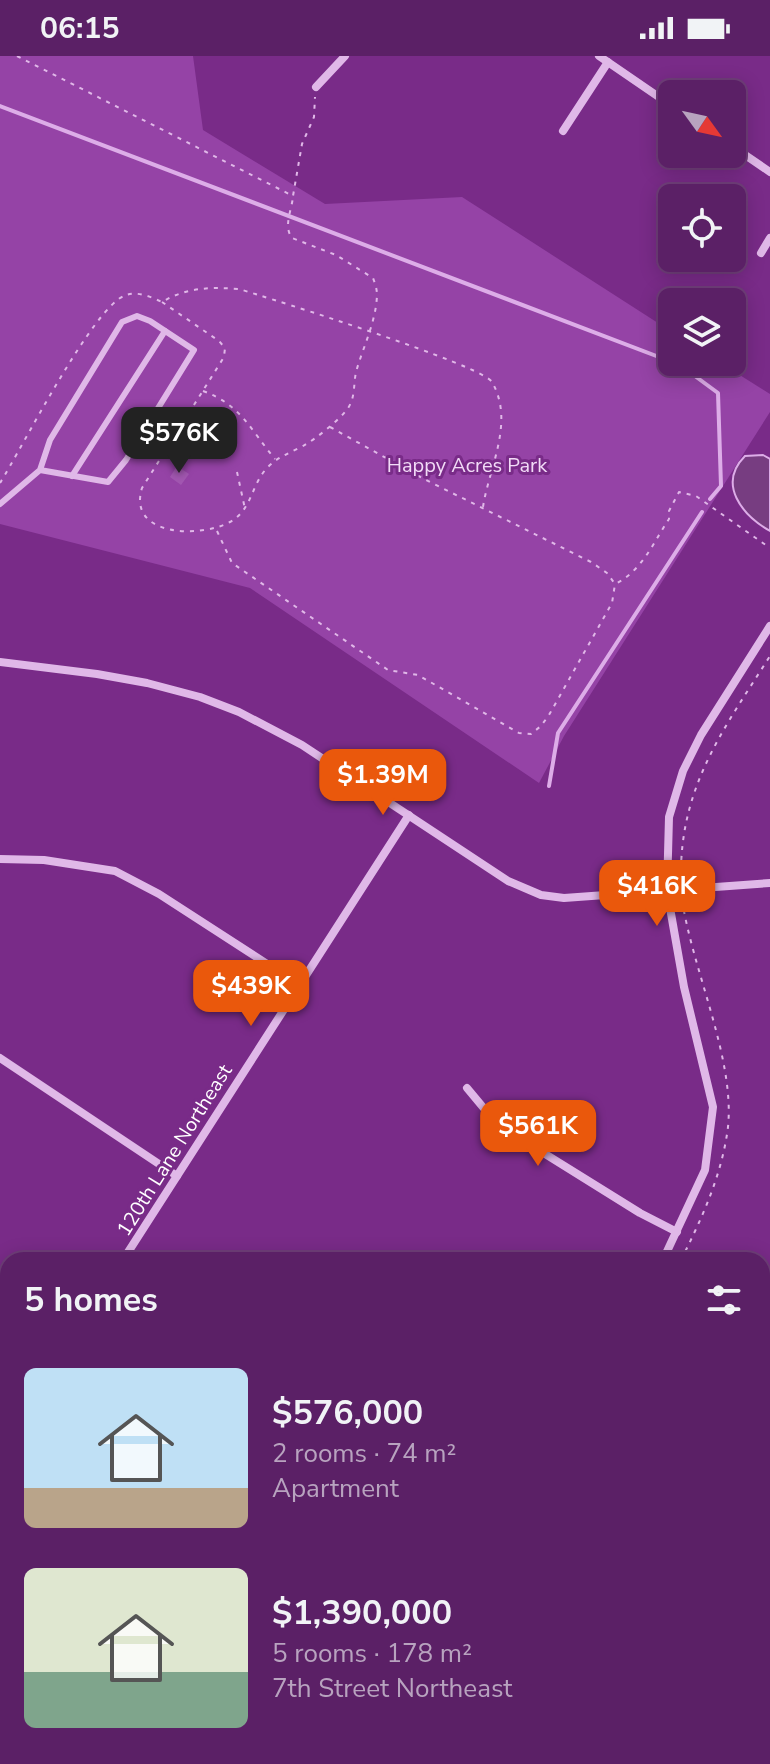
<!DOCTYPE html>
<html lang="en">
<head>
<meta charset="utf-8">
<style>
	:root { --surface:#5b2066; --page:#642d6f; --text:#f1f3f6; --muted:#b8a3bf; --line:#703e7a; --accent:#ea580c }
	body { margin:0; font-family:"Nunito Sans",sans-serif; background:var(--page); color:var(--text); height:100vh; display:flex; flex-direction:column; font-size:30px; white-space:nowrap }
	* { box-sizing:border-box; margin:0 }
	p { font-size:26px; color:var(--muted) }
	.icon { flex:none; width:44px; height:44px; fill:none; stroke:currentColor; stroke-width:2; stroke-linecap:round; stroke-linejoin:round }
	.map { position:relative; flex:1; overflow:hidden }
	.drawer { position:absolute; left:0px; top:1196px; width:770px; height:512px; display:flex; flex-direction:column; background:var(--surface); border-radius:24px 24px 0 0; box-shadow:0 4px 20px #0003,0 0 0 2px var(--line) }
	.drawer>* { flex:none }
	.needle { width:52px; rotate:123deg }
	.controls { position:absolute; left:658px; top:24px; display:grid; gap:16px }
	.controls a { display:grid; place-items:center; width:88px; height:88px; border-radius:12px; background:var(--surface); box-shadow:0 4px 20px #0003,0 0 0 2px var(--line); font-size:40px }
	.price { position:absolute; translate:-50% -68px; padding:0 18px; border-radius:16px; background:var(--accent); color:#fff; font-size:26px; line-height:52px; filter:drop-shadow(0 2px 4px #0008) }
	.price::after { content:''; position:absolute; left:50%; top:48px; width:24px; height:18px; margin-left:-12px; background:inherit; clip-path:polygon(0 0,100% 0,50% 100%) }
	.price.active { background:#222; color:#fff }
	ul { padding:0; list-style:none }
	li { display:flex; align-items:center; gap:24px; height:200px; padding:0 24px }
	li span { display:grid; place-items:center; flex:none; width:224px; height:160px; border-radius:12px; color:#555 }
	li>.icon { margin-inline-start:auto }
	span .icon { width:96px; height:96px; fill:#fffc; stroke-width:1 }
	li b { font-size:34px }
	h2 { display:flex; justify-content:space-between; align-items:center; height:96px; padding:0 24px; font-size:34px }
	.status { display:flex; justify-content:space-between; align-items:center; height:56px; padding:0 40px; background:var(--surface); direction:ltr }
	.status svg { height:22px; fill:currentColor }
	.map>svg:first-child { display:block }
	.green { fill:#9543a6 }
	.water { fill:#773d81; stroke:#ddade8; stroke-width:2 }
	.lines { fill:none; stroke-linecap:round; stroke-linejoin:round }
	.stream { stroke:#ddade8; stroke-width:4 }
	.building { fill:#a257b1 }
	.path { stroke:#e0b8e8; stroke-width:2; stroke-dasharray:4 6; stroke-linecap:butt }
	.service { stroke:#e0b8e8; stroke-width:6 }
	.minor { stroke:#e0b8e8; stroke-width:8 }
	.tertiary { stroke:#e0b8e8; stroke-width:14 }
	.labels { text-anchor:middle; stroke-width:6; stroke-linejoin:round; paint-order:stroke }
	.park-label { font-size:20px; fill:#f2dbf7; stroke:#792b88 }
	.street-label { font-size:20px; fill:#fff; stroke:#792b88 }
</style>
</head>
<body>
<div class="status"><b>06:15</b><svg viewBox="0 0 49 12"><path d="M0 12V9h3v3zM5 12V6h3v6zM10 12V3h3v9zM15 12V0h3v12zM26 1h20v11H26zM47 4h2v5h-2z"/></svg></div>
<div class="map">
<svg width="770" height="1708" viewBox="0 0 770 1708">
	<rect width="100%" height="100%" fill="#792b88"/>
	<polygon class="green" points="0,0 193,0 203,74 325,148 462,141 672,276 672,306 719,306 770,338 770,356 564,680 539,727 250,532 0,468"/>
	<g class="water">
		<path d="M763 399 770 403V475C742 459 717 428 745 400Z"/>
		<polygon points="770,1234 770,1287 762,1281 762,1250"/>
		<polygon points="762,1305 770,1310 770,1400 762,1410"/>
	</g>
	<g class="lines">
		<g class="stream">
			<polyline points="0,50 680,309 718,337 721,430 710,443"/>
			<polyline points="549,730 558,677 702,456"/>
			<polyline points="568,1700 582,1708"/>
		</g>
	</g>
	<polygon class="building" points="177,410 189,418 181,429 170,421"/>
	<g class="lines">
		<g class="path">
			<polyline points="17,0 293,140 302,88 314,61 315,41"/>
			<path d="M162 246 219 285 225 292 224 301 142 432C127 481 201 482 230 466 252 454 251 429 267 412 277 401 290 397 303 390 317 382 334 368 345 356 356 344 353 330 356 316 363 291 376 266 377 239 377 233 375 227 373 222L336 199 292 182C283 170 292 154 293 140"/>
			<path d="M203 335C241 349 250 373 275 403"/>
			<path d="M330 371 424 423 591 506 607 517 615 528C642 515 653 487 669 463V455L679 436 696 440 770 492"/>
			<polyline points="237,416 245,453"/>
			<path d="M0 427C22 392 94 249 126 239 138 235 151 241 162 246 187 231 211 231 239 233 272 243 482 309 492 326 515 366 489 411 483 451"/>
			<polyline points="217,475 232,507 388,614 418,619 519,677 531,678 541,670 549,659 612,547 615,528"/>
			<path d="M681 824C679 732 723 674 770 600"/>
			<path d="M681 1204C702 1162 722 1119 728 1071 735 1002 692 913 682 843"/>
			<polyline points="762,1696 770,1705"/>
		</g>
		<g class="service">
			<polyline points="72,420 165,275"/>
			<polyline points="0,448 40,414 50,384 122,266 137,260 150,265 194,294 126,404 108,426 40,414"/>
		</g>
		<g class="minor">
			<polyline points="599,0 672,50"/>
			<polyline points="316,31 345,0"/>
			<polyline points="563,75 608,6"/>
			<polyline points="732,90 770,116"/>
			<polyline points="761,197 770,182"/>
			<polyline points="0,606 97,618 147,627 200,641 239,656 302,689 508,825 541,839 564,842 770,827"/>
			<polyline points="0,803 44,804 115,815 159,838 298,928"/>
			<polyline points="0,1002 177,1120"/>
			<polyline points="467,1032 497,1068 640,1157 677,1176"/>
			<polyline points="123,1204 409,759"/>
			<polyline points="663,1204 705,1114 713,1051 684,931 667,835 669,761 683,715 701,679 770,570"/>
			<polyline points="0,1252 8,1240"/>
			<polyline points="762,1562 770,1553"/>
			<polyline points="745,1700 752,1708"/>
			<polyline points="36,1708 41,1708"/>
		</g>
		<g class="tertiary">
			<polyline points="0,1218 8,1223"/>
			<polyline points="359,1700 371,1708"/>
		</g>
	</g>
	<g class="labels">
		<g class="park-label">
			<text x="467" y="416">Happy Acres Park</text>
		</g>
		<g class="street-label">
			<text transform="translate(174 1094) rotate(-58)" y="7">120th Lane Northeast</text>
		</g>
	</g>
</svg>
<div class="controls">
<a><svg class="needle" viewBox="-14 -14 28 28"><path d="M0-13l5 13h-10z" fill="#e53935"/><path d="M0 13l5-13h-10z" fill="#b8a3bf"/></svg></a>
<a><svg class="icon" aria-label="locate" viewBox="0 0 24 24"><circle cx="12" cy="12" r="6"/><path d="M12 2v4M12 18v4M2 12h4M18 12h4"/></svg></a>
<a><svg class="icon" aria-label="layers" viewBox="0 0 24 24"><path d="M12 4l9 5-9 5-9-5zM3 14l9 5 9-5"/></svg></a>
</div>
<b class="price active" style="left:179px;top:419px">$576K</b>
<b class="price" style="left:383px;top:761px">$1.39M</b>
<b class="price" style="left:657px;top:872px">$416K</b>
<b class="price" style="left:251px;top:972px">$439K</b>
<b class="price" style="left:538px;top:1112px">$561K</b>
<section class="drawer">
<h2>5 homes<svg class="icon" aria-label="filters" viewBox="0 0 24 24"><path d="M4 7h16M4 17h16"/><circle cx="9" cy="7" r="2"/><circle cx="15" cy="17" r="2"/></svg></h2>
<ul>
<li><span style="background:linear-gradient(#bfe0f5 75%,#b9a48a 0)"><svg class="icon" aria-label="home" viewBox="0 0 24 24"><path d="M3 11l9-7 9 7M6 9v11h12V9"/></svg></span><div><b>$576,000</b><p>2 rooms · 74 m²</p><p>Apartment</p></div></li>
<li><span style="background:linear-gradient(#dfe7d0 65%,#7fa58c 0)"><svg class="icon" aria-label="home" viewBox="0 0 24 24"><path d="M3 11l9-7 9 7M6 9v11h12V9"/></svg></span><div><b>$1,390,000</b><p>5 rooms · 178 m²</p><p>7th Street Northeast</p></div></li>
</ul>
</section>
</div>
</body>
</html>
